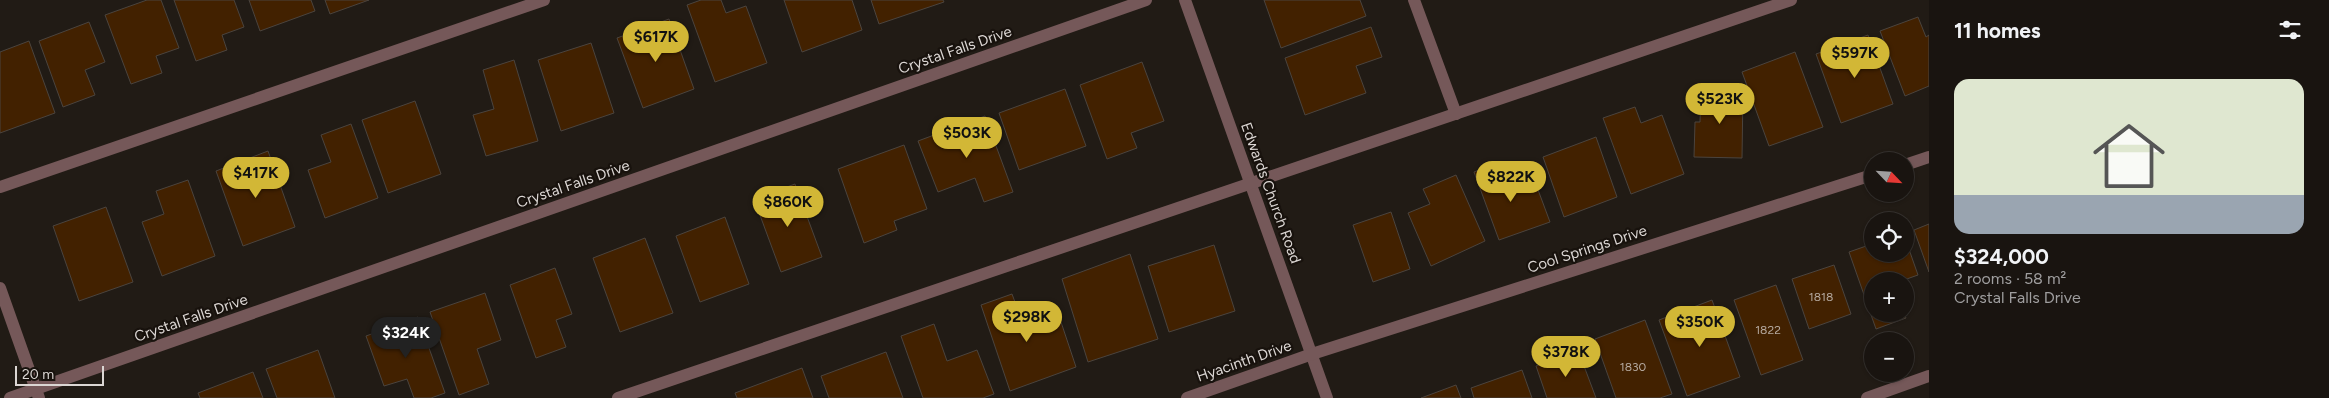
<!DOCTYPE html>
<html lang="en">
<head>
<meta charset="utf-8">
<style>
	:root { --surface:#191410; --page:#221d19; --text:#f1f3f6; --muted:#9f9e9f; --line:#373330; --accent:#d2b736 }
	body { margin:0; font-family:Figtree,sans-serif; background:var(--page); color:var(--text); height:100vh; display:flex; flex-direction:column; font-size:19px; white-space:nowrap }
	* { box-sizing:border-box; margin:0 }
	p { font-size:16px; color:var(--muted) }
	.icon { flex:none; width:28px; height:28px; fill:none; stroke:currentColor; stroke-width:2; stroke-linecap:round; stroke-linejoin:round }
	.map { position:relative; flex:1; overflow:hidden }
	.side { display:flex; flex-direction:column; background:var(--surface); width:400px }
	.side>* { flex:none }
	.needle { width:32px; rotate:115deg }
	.buttons { position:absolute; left:1864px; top:152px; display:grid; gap:10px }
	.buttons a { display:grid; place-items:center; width:50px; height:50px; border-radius:50%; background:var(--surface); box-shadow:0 1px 4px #0004,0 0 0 1px var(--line); font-size:25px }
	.scale { position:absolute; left:15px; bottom:12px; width:89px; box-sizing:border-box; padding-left:5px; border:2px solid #dbd6d3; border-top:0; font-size:14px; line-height:18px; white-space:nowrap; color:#dbd6d3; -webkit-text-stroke:4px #18120d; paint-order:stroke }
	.price { position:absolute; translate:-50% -42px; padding:0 11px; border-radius:18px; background:var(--accent); color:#111; font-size:16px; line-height:32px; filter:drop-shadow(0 1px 2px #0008) }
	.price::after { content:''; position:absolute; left:50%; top:30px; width:15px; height:11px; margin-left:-8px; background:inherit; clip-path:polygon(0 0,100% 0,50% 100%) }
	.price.active { background:#222; color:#fff }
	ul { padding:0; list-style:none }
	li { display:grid; align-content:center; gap:10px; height:265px; padding:0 25px }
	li+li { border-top:1px solid var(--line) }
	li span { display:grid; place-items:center; height:155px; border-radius:15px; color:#555 }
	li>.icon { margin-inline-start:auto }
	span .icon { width:90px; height:90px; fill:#fffc; stroke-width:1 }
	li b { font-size:21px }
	h2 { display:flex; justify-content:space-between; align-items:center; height:60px; padding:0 25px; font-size:21px }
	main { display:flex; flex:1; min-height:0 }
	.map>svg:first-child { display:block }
	.building { fill:#422100; stroke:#4b443e }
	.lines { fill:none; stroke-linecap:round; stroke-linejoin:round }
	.minor { stroke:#755859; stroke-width:12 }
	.labels { text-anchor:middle; stroke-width:4.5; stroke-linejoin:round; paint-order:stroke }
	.number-label { font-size:12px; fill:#b5a99e }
	.street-label { font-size:15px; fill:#dbd6d3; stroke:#18120d }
</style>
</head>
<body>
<main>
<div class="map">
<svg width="1929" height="398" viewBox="0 0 1929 398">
	<rect width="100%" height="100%" fill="#211b15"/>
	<g class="building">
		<polygon points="147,0 161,0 179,48 156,56 162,73 131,84 105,15"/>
		<polygon points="174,0 234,0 244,27 222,35 227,50 196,61"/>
		<polygon points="249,0 311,0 315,11 260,31"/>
		<polygon points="325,0 369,0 330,14"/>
		<polygon points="701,0 721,0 726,13 746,6 767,63 715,82 687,5"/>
		<polygon points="784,0 852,0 862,30 802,52"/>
		<polygon points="871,0 943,0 944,2 879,24"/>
		<polygon points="1264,0 1360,0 1366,16 1281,48"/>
		<polygon points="1918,17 1926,37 1929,35 1929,86 1905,96 1880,31"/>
		<polygon points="669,19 694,89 643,108 617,38"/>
		<polygon points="89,22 105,62 85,70 95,95 63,107 39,41"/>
		<polygon points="1371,27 1382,57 1356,66 1366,93 1305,115 1285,58"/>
		<polygon points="1868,35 1893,104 1841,123 1816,54"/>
		<polygon points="29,41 55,113 0,133 0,52"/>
		<polygon points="591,43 614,113 561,131 538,60"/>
		<polygon points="1795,52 1823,127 1769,146 1742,72"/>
		<polygon points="514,60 538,141 486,156 473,115 494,109 483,70"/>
		<polygon points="1142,62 1164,121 1131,133 1137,148 1107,159 1080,85"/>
		<polygon points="1065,89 1086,146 1019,170 999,113"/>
		<polygon points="1701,89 1743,90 1742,158 1694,157 1695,122 1700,122"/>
		<polygon points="415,101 441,174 388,193 362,120"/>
		<polygon points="1635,107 1641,123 1662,115 1684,174 1631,194 1603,118"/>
		<polygon points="985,116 1013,192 984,202 975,178 938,192 918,141"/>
		<polygon points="351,124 378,198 325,218 308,170 331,162 321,135"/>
		<polygon points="1596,137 1617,197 1564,217 1543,157"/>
		<polygon points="904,145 927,209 894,221 897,230 864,243 838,169"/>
		<polygon points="268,151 295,227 243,246 216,171"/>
		<polygon points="1500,162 1510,188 1534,179 1550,222 1499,240 1474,172"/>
		<polygon points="1456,175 1485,241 1431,266 1408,213 1430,204 1423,189"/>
		<polygon points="188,180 215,256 162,276 142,222 164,214 156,191"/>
		<polygon points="795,184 822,257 781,272 754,199"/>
		<polygon points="106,207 133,282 79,301 53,226"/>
		<polygon points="1391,212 1410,269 1373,282 1353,225"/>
		<polygon points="725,217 749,284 700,302 676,236"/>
		<polygon points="1929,224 1929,272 1914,230"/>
		<polygon points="645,238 673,313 620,332 593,258"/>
		<polygon points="1905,238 1918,275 1901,281 1872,281 1872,314 1904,314 1906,318 1876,329 1849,252 1872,244 1872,254 1905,254"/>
		<polygon points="1214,245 1235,311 1169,332 1148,266"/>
		<polygon points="1130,254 1158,339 1088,362 1062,279"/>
		<polygon points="1834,265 1851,314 1809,329 1792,279"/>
		<polygon points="555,268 572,314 556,320 566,347 536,358 510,285"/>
		<polygon points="1776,285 1803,360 1761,375 1734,300"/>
		<polygon points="485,293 501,340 477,349 489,384 459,395 430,312"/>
		<polygon points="1012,294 1022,321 1057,310 1076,367 1010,391 981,305"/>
		<polygon points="1712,300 1740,377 1687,396 1659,320"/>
		<polygon points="418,317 445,393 431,398 414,398 407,379 384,386 366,336"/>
		<polygon points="1645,320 1672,394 1660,398 1616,398 1595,339"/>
		<polygon points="934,324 947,361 977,350 994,394 983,398 923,398 901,336"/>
		<polygon points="318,350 335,398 277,398 266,369"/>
		<polygon points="1578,350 1596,398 1547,398 1536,366"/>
		<polygon points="886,352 903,398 829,398 821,376"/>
		<polygon points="802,368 813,398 737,398 735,393"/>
		<polygon points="1522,370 1532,398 1474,398 1471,388"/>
		<polygon points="253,372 263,398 200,398 198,393"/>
		<polygon points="1456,385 1461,398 1421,398"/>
	</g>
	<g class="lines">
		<g class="minor">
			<polyline points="1185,0 1327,398"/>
			<polyline points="1414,0 1456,114"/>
			<polyline points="1905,165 1929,157"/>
			<polyline points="0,187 544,0"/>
			<polyline points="0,288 39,398"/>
			<polyline points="10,398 1146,0"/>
			<polyline points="618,398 1791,0"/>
			<polyline points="1187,398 1312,354 1872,175"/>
			<polyline points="1867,398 1929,376"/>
		</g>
	</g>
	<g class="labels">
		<g class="number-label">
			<text x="1821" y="301">1818</text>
			<text x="1768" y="334">1822</text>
			<text x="1633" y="371">1830</text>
		</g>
		<g class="street-label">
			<text transform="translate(955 50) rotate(-19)" y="5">Crystal Falls Drive</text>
			<text transform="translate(573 184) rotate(-19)" y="5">Crystal Falls Drive</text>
			<text transform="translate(1271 193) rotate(70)" y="5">Edwards Church Road</text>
			<text transform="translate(1587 249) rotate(-18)" y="5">Cool Springs Drive</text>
			<text transform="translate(191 318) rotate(-19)" y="5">Crystal Falls Drive</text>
			<text transform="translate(1244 361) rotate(-19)" y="5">Hyacinth Drive</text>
		</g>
	</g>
</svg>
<div class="buttons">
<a><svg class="needle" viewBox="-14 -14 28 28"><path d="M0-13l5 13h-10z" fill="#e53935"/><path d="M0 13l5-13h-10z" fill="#9f9e9f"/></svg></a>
<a><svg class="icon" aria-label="locate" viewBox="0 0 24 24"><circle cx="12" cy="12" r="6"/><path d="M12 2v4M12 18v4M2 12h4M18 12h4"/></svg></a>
<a>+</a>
<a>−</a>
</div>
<div class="scale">20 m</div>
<b class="price" style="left:656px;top:63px">$617K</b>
<b class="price" style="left:1855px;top:79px">$597K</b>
<b class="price" style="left:1720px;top:125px">$523K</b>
<b class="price" style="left:967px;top:159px">$503K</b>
<b class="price" style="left:256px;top:199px">$417K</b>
<b class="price" style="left:1511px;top:203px">$822K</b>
<b class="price" style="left:788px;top:228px">$860K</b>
<b class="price" style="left:1027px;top:343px">$298K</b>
<b class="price" style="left:1700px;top:348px">$350K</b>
<b class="price active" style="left:406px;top:359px">$324K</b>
<b class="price" style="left:1566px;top:378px">$378K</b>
</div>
<section class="side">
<h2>11 homes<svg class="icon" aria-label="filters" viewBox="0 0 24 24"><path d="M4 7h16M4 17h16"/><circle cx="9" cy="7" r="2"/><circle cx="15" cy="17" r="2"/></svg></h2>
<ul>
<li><span style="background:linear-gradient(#dfe7d0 75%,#9aa5b1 0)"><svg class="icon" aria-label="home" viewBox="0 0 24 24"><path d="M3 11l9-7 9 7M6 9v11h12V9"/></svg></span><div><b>$324,000</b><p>2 rooms · 58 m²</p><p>Crystal Falls Drive</p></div></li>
</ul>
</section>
</main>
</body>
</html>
